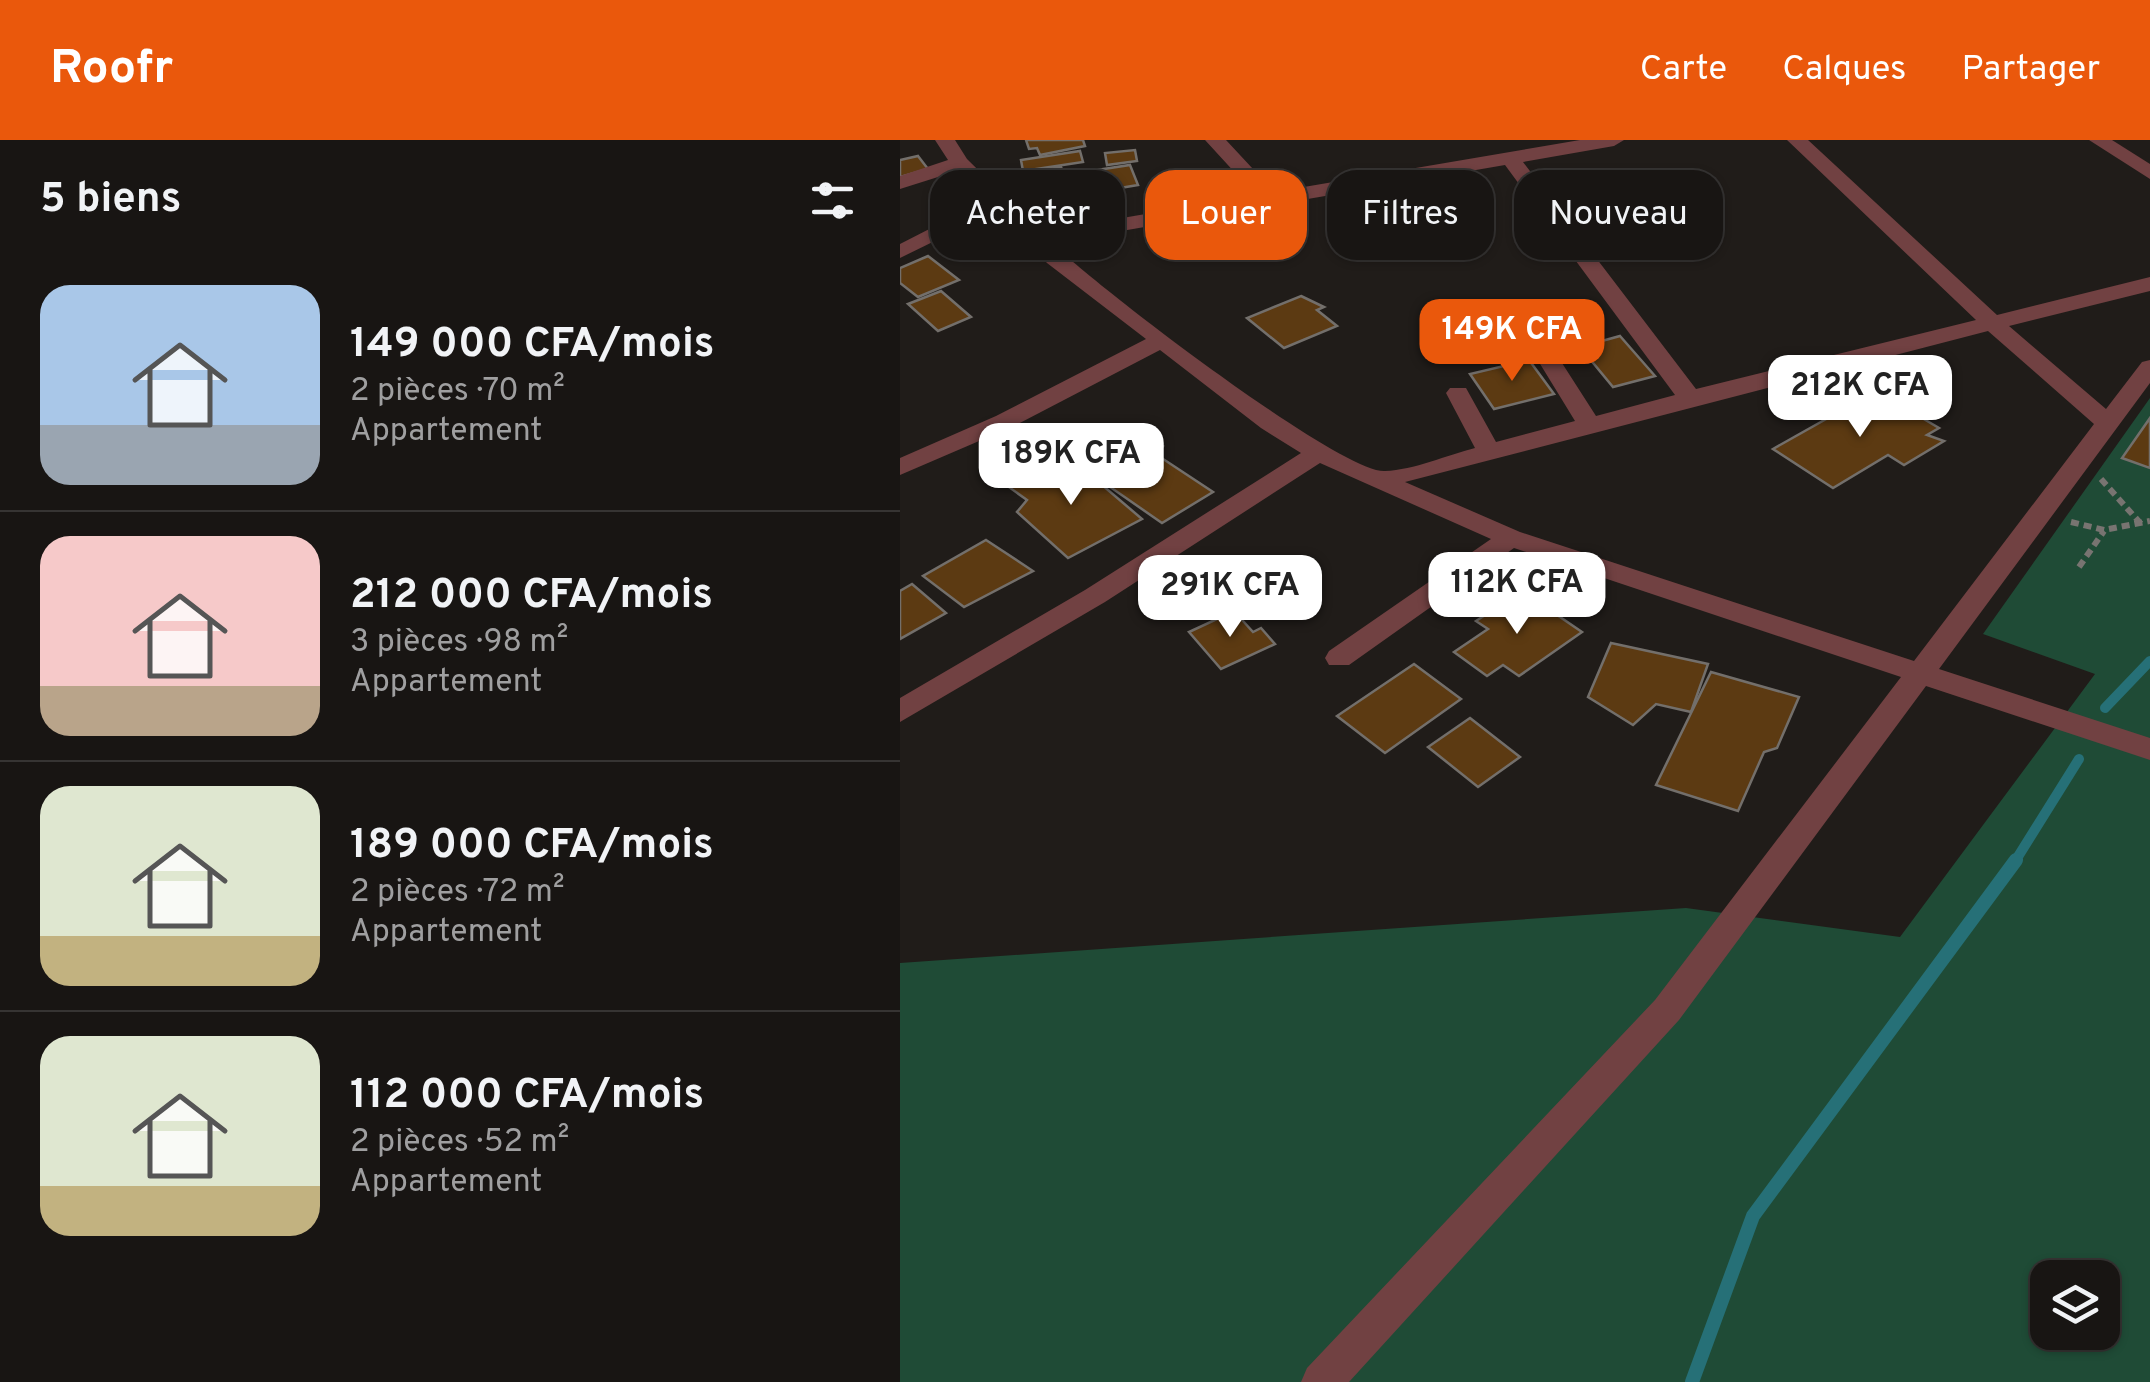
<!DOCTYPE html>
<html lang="fr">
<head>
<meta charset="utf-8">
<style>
	:root { --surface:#181513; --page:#252221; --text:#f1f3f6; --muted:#9f9fa0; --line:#363433; --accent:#ea580c }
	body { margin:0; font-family:Overpass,sans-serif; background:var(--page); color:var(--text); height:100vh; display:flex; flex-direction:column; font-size:38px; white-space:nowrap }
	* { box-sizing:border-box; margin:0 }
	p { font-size:32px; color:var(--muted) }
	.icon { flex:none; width:55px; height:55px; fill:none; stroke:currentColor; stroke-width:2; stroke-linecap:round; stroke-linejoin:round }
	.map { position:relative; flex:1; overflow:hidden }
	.panel { display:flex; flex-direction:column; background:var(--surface); width:900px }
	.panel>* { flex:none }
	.banner { position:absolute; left:30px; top:30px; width:950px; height:90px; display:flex; gap:20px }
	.tools { position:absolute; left:1130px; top:1120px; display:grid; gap:20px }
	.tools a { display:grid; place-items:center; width:90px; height:90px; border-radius:20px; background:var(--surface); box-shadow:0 2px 8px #0004,0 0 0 2px var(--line); font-size:50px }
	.price { position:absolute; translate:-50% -85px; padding:0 22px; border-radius:20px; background:#fff; color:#222; font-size:32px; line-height:65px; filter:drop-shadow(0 2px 5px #0008) }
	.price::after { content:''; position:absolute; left:50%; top:60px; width:30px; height:22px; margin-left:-15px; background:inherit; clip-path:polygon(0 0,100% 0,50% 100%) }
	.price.on { background:var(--accent); color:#fff }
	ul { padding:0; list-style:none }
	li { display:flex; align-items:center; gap:30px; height:250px; padding:0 40px }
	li+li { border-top:2px solid var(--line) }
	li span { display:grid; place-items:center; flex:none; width:280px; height:200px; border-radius:30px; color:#555 }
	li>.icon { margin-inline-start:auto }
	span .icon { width:120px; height:120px; fill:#fffc; stroke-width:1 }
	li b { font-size:42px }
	h2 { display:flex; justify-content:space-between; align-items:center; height:120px; padding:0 40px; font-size:42px }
	.tag { padding:0 35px; border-radius:30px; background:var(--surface); box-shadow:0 2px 8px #0004,0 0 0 2px var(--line); font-size:35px; line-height:90px }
	.tag.on { background:var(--accent); color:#fff }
	header { display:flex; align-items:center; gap:60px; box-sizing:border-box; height:140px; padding:0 50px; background:var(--accent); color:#fff }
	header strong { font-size:48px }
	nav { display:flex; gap:55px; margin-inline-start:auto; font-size:35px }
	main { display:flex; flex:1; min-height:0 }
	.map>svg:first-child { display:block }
	.green { fill:#1f4b36; fill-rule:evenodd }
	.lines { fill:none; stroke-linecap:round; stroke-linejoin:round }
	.stream-far1 { stroke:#267077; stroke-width:10 }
	.stream { stroke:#267077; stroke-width:14 }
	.building { fill:#5c3a12; stroke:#736f6b; stroke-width:2.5 }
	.path { stroke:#787471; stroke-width:6; stroke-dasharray:8 5; stroke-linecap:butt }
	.minor { fill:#714142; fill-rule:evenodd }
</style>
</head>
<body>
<header>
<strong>Roofr</strong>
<nav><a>Carte</a><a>Calques</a><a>Partager</a></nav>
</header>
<main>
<section class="panel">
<h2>5 biens<svg class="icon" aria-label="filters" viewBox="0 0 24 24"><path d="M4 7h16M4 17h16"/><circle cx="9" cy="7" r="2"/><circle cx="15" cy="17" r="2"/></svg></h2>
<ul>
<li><span style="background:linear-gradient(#a9c7e8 70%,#9aa5b1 0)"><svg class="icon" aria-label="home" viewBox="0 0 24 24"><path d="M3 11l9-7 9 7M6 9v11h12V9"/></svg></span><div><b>149 000 CFA/mois</b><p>2 pièces · 70 m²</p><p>Appartement</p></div></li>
<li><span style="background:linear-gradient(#f6c9c9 75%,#b9a48a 0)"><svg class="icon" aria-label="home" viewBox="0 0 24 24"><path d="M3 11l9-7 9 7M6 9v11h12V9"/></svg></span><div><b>212 000 CFA/mois</b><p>3 pièces · 98 m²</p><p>Appartement</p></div></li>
<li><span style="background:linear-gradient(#dfe7d0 75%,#c2b280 0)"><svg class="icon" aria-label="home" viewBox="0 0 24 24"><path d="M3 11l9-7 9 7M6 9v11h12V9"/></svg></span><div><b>189 000 CFA/mois</b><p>2 pièces · 72 m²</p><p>Appartement</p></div></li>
<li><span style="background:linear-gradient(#dfe7d0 75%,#c2b280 0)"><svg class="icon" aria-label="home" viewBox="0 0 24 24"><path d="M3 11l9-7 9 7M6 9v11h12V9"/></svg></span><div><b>112 000 CFA/mois</b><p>2 pièces · 52 m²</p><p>Appartement</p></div></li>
</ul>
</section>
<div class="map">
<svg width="1250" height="1242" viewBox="0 0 1250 1242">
	<rect width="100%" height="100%" fill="#201c19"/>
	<path class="green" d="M1250 258V1242H0V823L786 768 1000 797 1195 534 1083 494ZM1148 1138H1202V1192H1148Z"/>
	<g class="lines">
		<g class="stream-far1">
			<polyline points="1205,568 1250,521"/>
			<polyline points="1114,723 1179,619"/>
		</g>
		<polyline class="stream" points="792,1242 853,1076 1116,720"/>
	</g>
	<g class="building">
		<polygon points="126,0 183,0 185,6 140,15 137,8 129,9"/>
		<polygon points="235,10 237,21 207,25 205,13"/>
		<polygon points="180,11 183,22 123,31 121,20"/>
		<polygon points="18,16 28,29 0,37 0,20"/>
		<polygon points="230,25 238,45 178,55 171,34"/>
		<polygon points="161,27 171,54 127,62 117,35"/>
		<polygon points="28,116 59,140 18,157 0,143 0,128"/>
		<polygon points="41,151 71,177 38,191 8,164"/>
		<polygon points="401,156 424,167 417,170 437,186 384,208 347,178"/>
		<polygon points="630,176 647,198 549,221 535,198"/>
		<polygon points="720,196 755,236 713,247 680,207"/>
		<polygon points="629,220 654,254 594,269 570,234"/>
		<polygon points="976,251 1039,288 1027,295 1044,301 1004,325 988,315 933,348 873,309"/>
		<polygon points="1250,278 1250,328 1222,318"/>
		<polygon points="252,299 263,306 257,315 313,352 262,383 190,333"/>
		<polygon points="153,319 175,334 188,333 242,379 168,418 117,372 127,360 106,345"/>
		<polygon points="86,400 133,431 64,467 23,436"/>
		<polygon points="12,444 46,473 0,499 0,451"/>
		<polygon points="622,451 682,492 619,536 603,525 587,536 554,512 588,489 576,481"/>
		<polygon points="334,471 353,492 361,488 375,504 321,529 289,492"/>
		<polygon points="711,503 808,524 791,572 756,564 733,585 688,557"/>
		<polygon points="514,524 561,559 485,613 437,576"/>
		<polygon points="811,532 899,557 877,608 864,612 838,671 756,645"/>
		<polygon points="570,578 620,617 578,647 528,607"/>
	</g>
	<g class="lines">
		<g class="path">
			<polyline points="1201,339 1241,384"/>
			<polyline points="1171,382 1204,390 1250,381"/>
			<polyline points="1179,427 1204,391"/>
		</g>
		<g class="minor">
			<path d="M35 0H55L67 19 141 92 350 56 338 36 305 0H326L353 29 368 53 680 0H724L714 6 623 22 796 249 1076 180 887 0H908L1097 175 1250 137V151L1109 186 1206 269 1242 222 1250 220V243L1039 529 1250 598V620L1026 546 779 880 449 1242H401L407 1228 755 860 1001 537 614 408 449 525H429L425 518 429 511 591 399 420 323 205 462 0 582V558L185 450 401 313 361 288 260 210 114 286 0 335V318L96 276 246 199 147 123 96 71 0 118V104L86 60 57 31 0 49V36L48 20ZM605 25 775 255 696 276 653 209H637L634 214 675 281 596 302 566 248H550L546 253 575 308C547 315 514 330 485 331 441 334 192 143 152 103ZM1088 191 1194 284 1014 521 620 392 505 342Z"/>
			<polygon points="1189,0 1212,0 1250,24 1250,39"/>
		</g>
	</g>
</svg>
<div class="tools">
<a><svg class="icon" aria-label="layers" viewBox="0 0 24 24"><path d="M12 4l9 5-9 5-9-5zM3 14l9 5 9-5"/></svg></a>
</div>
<b class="price on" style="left:612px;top:244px">149K CFA</b>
<b class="price" style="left:960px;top:300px">212K CFA</b>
<b class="price" style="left:171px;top:368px">189K CFA</b>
<b class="price" style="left:617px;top:497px">112K CFA</b>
<b class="price" style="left:330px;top:500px">291K CFA</b>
<div class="banner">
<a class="tag">Acheter</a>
<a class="tag on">Louer</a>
<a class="tag">Filtres</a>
<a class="tag">Nouveau</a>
</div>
</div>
</main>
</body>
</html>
